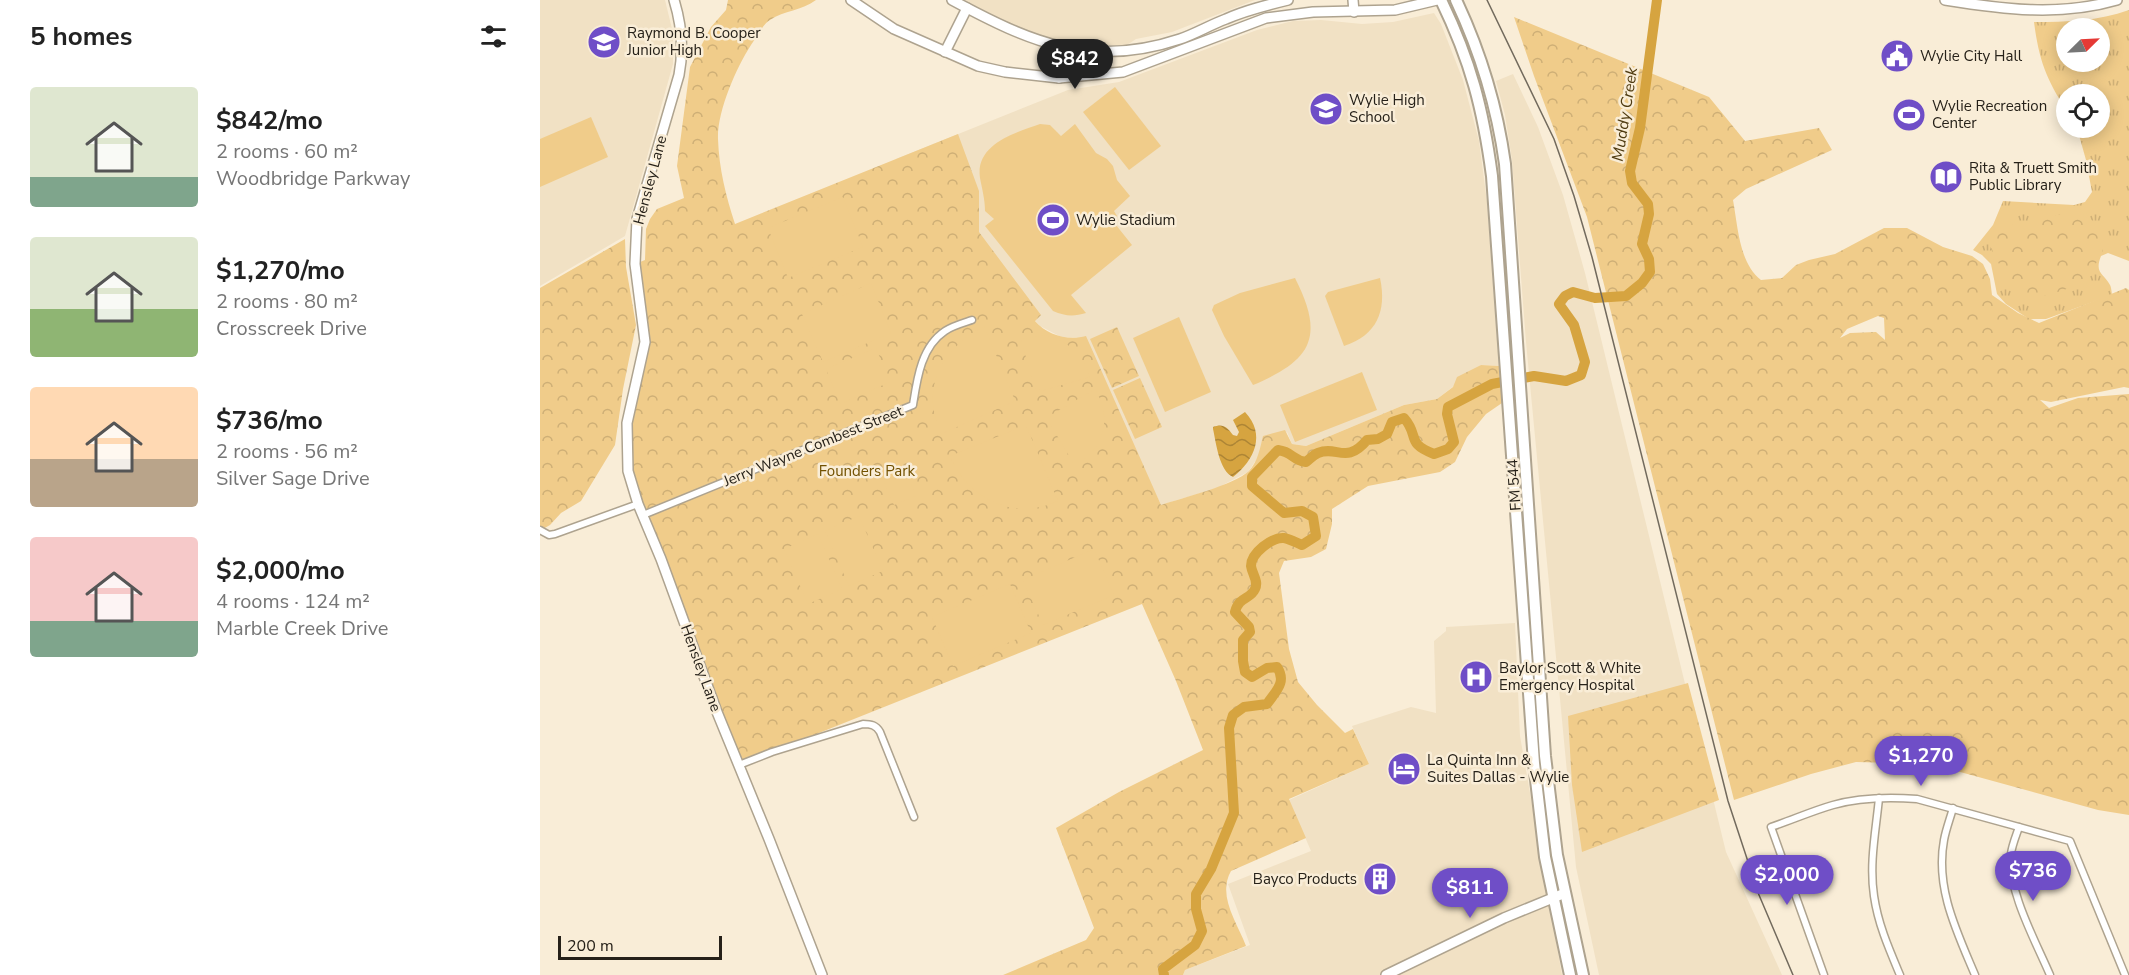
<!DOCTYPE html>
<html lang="en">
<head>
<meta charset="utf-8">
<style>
	:root { --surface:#fff; --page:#f6f6f6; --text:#222; --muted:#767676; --accent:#6f4ec7 }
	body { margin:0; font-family:"Nunito Sans",sans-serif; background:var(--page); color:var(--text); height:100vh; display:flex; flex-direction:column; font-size:22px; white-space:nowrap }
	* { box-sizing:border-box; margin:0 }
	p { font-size:20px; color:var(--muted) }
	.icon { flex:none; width:33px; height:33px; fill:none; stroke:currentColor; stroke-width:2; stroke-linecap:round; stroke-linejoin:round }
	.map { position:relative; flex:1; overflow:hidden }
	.details { display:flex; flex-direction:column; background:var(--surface); width:540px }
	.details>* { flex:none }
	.needle { width:39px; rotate:66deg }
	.fabs { position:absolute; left:1516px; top:18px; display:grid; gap:12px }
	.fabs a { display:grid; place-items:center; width:54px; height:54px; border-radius:50%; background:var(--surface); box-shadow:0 3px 15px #0003; font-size:30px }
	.scale { position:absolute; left:18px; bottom:15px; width:164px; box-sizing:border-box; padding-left:6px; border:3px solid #262119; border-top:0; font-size:16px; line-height:21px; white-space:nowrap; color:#262119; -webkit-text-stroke:4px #f9edd7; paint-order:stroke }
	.price { position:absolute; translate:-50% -51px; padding:0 14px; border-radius:21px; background:var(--accent); color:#fff; font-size:20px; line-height:39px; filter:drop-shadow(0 2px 3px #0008) }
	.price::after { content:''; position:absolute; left:50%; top:36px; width:18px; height:14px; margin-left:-9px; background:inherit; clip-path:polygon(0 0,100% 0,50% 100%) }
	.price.selected { background:#222; color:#fff }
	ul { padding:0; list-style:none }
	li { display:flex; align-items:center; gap:18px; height:150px; padding:0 30px }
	li span { display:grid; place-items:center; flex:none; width:168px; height:120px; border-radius:6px; color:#555 }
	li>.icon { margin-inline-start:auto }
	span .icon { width:72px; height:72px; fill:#fffc; stroke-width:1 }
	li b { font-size:26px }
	h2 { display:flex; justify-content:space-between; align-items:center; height:72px; padding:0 30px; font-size:26px }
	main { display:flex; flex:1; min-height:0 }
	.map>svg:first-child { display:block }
	.built { fill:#f1e1c4 }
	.grass { fill:url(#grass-tufts); fill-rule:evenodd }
	.forest { fill:url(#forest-crowns); fill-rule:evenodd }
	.garden { fill:#f0cc8a }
	.water { fill:url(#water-waves) }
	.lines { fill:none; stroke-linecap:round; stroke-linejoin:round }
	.river { stroke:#d6a440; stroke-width:10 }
	.street-casing { stroke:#aea38f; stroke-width:9 }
	.secondary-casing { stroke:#aea38f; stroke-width:12 }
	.primary-casing { stroke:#aea38f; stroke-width:14 }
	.street { stroke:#fff; stroke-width:6 }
	.secondary { stroke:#fff; stroke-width:9 }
	.primary { stroke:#fff; stroke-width:10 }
	.rail { stroke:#726a5d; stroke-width:1.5 }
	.labels { text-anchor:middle; stroke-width:5; stroke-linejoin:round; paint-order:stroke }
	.poi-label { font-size:15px; fill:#262119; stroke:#f9edd7; text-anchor:start }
	.street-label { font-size:15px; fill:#262119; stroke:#f9edd7 }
	.park-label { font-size:15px; fill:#725100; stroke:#f9edd7 }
	.water-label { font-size:16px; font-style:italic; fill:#4f3b11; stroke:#f9edd7 }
</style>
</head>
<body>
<main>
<section class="details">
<h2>5 homes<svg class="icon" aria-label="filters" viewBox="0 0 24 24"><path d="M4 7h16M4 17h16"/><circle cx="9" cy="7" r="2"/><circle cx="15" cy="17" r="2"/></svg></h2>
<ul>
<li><span style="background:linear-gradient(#dfe7d0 75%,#7fa58c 0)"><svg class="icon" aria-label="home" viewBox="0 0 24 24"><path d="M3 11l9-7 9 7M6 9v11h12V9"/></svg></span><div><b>$842/mo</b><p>2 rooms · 60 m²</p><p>Woodbridge Parkway</p></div></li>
<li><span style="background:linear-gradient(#dfe7d0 60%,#8fb573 0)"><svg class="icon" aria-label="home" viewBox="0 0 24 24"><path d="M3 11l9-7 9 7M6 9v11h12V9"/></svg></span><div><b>$1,270/mo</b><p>2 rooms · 80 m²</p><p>Crosscreek Drive</p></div></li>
<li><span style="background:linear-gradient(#ffd9b3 60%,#b9a48a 0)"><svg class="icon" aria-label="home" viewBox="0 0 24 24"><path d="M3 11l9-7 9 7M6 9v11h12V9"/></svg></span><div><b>$736/mo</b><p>2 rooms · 56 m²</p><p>Silver Sage Drive</p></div></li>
<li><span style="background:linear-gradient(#f6c9c9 70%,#7fa58c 0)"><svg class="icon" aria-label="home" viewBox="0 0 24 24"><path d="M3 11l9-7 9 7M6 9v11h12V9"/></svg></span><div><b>$2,000/mo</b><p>4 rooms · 124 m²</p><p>Marble Creek Drive</p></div></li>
</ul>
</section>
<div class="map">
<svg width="1589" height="975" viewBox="0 0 1589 975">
	<defs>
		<pattern id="grass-tufts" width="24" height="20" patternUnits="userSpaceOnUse" patternTransform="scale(1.5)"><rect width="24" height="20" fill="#f0cc8a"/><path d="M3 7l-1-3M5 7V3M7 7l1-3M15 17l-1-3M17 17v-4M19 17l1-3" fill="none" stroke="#ceaf76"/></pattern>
		<pattern id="forest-crowns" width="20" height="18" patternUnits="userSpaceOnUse" patternTransform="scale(1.5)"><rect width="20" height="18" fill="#f0cc8a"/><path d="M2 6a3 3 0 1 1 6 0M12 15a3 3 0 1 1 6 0" fill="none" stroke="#ceaf76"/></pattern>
		<pattern id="water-waves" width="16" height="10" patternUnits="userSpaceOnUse" patternTransform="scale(1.5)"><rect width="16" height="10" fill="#d6a440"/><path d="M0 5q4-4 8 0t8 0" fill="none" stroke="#ad8535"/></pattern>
	</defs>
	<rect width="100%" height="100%" fill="#f9edd7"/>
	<g class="built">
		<polygon points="0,0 125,0 133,33 133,64 85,236 0,286"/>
		<polygon points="422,0 715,0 632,32 596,39 587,45 544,45 489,34"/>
		<polygon points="894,13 901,24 923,80 939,141 947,202 959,366 941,365 897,399 864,405 766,446 752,444 747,432 718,457 708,472 677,488 621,505 541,338 521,337 500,326 356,159 528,90 579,82 717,30 753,21 781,20 822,24 853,22"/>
		<polygon points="973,74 998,127 1023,195 1045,273 1186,852 1242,975 1059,975 1036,867 986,342 972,160 965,115 956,81"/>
		<polygon points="975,623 980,736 1022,975 643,975 645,970 710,945 688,884 771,851 749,800 829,764 812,726 871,707 896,713 894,641 906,631 906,627"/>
	</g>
	<path class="grass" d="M1589 10V261L1568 253 1561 256C1554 274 1564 273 1570 285 1571 286 1572 294 1572 295L1506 319H1489L1466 304 1457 294 1451 264 1442 255 1433 250 1453 225 1463 201 1534 205 1545 202 1552 192 1546 160 1537 128H1560V94H1527V111C1506 79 1499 60 1494 22 1527 22 1558 21 1589 10ZM1527 28H1560V62H1527Z"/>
	<g class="forest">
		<path d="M188 0H276C262 11 244 10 230 20 222 25 217 37 211 45 196 68 177 112 178 139 179 169 186 196 195 224L418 134 439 191V232L501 315 495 321C507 335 528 341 546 336L621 505C642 498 694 485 709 471 718 461 720 448 723 436L745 430 752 444 766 446 864 405 897 399 913 387 917 377 941 365 959 366 962 403 946 414 927 437 915 462 900 472 828 486 792 509V524L786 549 771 557 744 561 739 573 749 649 758 682 777 705 805 733 813 729 829 764 749 799 766 838 691 871C677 896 697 922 706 946L645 970 643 975H463L546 940 554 928 516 828 579 792 663 750 636 681 602 604 199 765 88 471 91 407 103 349 95 264 105 260 106 229 110 219 117 209 144 198 137 166 150 67 171 27 186 10Z"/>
		<path d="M974 17 1169 97 1205 141 1279 128 1292 150 1206 189 1193 200C1198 227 1199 263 1221 280L1242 278 1256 265 1269 260 1295 254 1344 228H1367L1403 247 1432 256 1443 264 1450 279 1452 295 1478 313 1499 323 1586 288 1589 290V388L1584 387 1511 402 1500 400 1509 408 1538 398 1589 394V815L1558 810 1391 764 1316 762 1271 774 1194 800 1047 217 994 76ZM1338 316 1344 318 1345 340 1336 332 1310 333 1300 338 1307 329Z"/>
		<path d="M1536 210C1546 212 1551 218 1556 227 1559 233 1563 242 1563 249 1563 255 1545 280 1540 283 1529 289 1493 302 1482 297 1474 294 1469 282 1466 275 1458 262 1447 248 1450 233L1460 224 1473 225 1480 229 1491 220 1500 222 1506 218Z"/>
		<polygon points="85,239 86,267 96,325 83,389 75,445 41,501 21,513 10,525 3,529 0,526 0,288"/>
		<polygon points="577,327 599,376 572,388 550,339"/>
		<polygon points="600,378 622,427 595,439 573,390"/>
		<polygon points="1148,683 1179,800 1042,852 1032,785 1028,716"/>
	</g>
	<g class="garden">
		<polygon points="575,87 621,146 589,170 543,112"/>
		<polygon points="51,117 68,157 0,187 0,139"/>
		<path d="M500 124 510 125 521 136 535 124 556 153 567 159 573 166 577 180 590 196 574 211 577 216 572 220 592 245 531 295 546 313C533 317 525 316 513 311L445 226 454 219 445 211C445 199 442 189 440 178 435 144 475 133 500 124Z"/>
		<polygon points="303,197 323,247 248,278 228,228"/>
		<path d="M755 278C785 337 772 360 713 385L684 336 672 310 674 305 700 293Z"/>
		<path d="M840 278C847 311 837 335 804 346L785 296 788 292Z"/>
		<polygon points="331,283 351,333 283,362 262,314"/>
		<polygon points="639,317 671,392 625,412 593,338"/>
		<path d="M444 326 474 398 473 402 401 434C380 387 401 350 444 326Z"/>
		<path d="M505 335C528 341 543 354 550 377L501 391 494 387 481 339Z"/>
		<polygon points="336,348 350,382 300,404 286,369"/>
		<polygon points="822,372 837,410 755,442 740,405"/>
		<path d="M555 389C573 419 564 448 535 466L509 422 511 415Z"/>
		<path d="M481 427H486L488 430 518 501C474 521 429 500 410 456Z"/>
		<polygon points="365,469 376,496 354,505 342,478"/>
		<polygon points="319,516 343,571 309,586 285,531"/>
		<polygon points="278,534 302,589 268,604 244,549"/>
		<polygon points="554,549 574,595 503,625 483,580"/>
		<polygon points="470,584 491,633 413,666 392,617"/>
	</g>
	<path class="water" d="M705 412C726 434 715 460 693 477 679 471 676 442 673 429V427C683 423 687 427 693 435L697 436 699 432 693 420Z"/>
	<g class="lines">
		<path class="river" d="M624 975 623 969 655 945 662 931 656 909V894L671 869 694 813 689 728 693 715 704 707 727 704C736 691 747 682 737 667L727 668 712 677 705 672 703 661V640L710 632 709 627 695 612C699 596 710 600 715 589 719 581 712 574 711 566 711 553 732 537 744 538 750 539 757 543 762 545L776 536 773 517 762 511 744 513 712 486V477L738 450C753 452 752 460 766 462 770 459 773 455 778 453 797 445 806 465 827 440L838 439 847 434 852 422 864 418C880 436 865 443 894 454L908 449 914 442 907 414 908 407 952 384 994 376 1026 381 1041 375 1045 362 1034 325 1019 304 1025 296 1033 292 1055 298 1086 296 1102 283 1110 272 1109 259 1102 244 1109 214 1108 204 1092 183 1090 171 1100 128 1117 0"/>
		<g class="street-casing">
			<g id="street">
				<path d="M103 515 373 405C377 379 381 347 405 331 412 326 423 323 432 320"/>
				<polyline points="0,530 9,535 15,534 98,504"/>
				<path d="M199 765 232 752 323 724C331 724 336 725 340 732L374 817"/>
				<path d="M1339 798C1336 830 1329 863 1334 896 1338 924 1349 949 1360 975"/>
				<path d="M1413 808C1410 819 1406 829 1404 840 1395 888 1417 932 1435 975"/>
				<path d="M1479 827C1476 836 1472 845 1471 854 1467 890 1496 942 1510 975"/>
				<path d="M1284 975 1231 827C1252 820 1272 811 1293 805 1321 797 1349 797 1377 799L1530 841 1585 975"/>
			</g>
		</g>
		<g class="secondary-casing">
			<g id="secondary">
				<path d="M134 0C142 26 144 49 139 75L97 219 95 264 105 342 87 423 88 471 98 504 121 559 177 712 229 839 282 975"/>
				<polyline points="311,0 354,29 438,66 465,72 519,78 583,72 726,18 773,12 855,10 897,0"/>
				<path d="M412 0C490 42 550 69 640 39 655 34 670 25 686 19 706 10 727 5 748 0"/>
				<polyline points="813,0 814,12"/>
				<path d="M1405 0C1462 9 1519 17 1577 0"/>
				<polyline points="405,52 427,8"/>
				<polyline points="519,78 522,48"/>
				<polyline points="846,975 964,918 1025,893"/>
			</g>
		</g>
		<g class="primary-casing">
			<g id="primary">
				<path d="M901 0C931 62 943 109 952 176L994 763 1005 857 1030 975"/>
				<path d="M916 0C941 53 957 106 965 164L1005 756 1017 855 1043 975"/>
			</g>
		</g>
		<use href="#street" class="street"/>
		<use href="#secondary" class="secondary"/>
		<use href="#primary" class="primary"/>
		<polyline class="rail" points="947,0 1014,139 1034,196 1052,257 1188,801 1219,895 1253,975"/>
	</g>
	<defs>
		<g id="school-disc" transform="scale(1.725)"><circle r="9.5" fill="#6f4ec7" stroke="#f9edd7"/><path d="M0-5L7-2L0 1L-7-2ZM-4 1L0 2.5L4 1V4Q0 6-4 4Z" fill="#fff"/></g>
		<g id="civic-disc" transform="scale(1.725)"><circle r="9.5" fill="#6f4ec7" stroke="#f9edd7"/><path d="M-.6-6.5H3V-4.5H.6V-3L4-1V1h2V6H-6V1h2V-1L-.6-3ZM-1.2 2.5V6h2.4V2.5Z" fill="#fff"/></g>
		<g id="stadium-disc" transform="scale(1.725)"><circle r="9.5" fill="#6f4ec7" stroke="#f9edd7"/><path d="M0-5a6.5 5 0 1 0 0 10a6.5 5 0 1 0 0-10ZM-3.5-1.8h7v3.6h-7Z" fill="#fff"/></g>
		<g id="library-disc" transform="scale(1.725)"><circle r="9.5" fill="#6f4ec7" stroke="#f9edd7"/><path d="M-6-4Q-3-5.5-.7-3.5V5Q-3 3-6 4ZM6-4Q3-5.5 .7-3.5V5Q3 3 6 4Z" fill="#fff"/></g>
		<g id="hospital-disc" transform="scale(1.725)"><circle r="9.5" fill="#6f4ec7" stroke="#f9edd7"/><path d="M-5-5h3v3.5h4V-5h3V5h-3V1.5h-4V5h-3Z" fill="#fff"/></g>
		<g id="hotel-disc" transform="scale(1.725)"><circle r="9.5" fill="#6f4ec7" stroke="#f9edd7"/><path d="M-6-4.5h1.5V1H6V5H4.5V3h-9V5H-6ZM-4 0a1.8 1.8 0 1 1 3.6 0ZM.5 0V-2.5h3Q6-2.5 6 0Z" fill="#fff"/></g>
		<g id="building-disc" transform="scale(1.725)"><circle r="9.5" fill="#6f4ec7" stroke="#f9edd7"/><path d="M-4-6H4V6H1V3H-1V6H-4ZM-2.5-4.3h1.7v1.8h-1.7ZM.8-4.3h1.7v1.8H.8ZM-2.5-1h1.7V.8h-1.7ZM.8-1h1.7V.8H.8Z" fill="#fff"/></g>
	</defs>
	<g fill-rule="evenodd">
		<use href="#school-disc" x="64" y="42"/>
		<use href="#civic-disc" x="1357" y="56"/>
		<use href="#school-disc" x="786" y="109"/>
		<use href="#stadium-disc" x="1369" y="115"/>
		<use href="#library-disc" x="1406" y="177"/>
		<use href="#stadium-disc" x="513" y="220"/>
		<use href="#hospital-disc" x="936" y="677"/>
		<use href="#hotel-disc" x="864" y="769"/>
		<use href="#building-disc" x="840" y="879"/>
	</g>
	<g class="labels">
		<g class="poi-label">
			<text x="87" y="38">Raymond B. Cooper<tspan x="87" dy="17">Junior High</tspan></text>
			<text x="1380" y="61">Wylie City Hall</text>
			<text x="809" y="105">Wylie High<tspan x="809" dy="17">School</tspan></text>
			<text x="1392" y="111">Wylie Recreation<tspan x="1392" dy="17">Center</tspan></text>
			<text x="1429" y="173">Rita &amp; Truett Smith<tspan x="1429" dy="17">Public Library</tspan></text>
			<text x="536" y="225">Wylie Stadium</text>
			<text x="959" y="673">Baylor Scott &amp; White<tspan x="959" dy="17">Emergency Hospital</tspan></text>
			<text x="887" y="765">La Quinta Inn &amp;<tspan x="887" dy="17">Suites Dallas - Wylie</tspan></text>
			<text x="817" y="884" text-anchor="end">Bayco Products</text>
		</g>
		<g class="street-label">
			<text transform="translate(110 180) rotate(-75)" y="5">Hensley Lane</text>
			<text transform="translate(273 446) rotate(-22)" y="5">Jerry Wayne Combest Street</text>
			<text transform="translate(974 485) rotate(-94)" y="5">FM 544</text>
			<text transform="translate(161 668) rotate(70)" y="5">Hensley Lane</text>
		</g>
		<g class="park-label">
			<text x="327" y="476">Founders Park</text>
		</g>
		<g class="water-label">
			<text transform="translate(1084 114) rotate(-81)" y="6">Muddy Creek</text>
		</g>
	</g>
</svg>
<div class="fabs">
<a><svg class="needle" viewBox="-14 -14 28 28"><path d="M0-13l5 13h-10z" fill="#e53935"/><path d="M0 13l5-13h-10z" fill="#767676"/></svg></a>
<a><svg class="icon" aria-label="locate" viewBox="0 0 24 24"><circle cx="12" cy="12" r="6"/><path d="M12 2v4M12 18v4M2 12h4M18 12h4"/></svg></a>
</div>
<div class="scale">200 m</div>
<b class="price selected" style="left:535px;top:90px">$842</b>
<b class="price" style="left:1381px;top:787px">$1,270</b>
<b class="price" style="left:1493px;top:902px">$736</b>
<b class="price" style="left:1247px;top:906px">$2,000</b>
<b class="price" style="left:930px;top:919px">$811</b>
</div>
</main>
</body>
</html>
